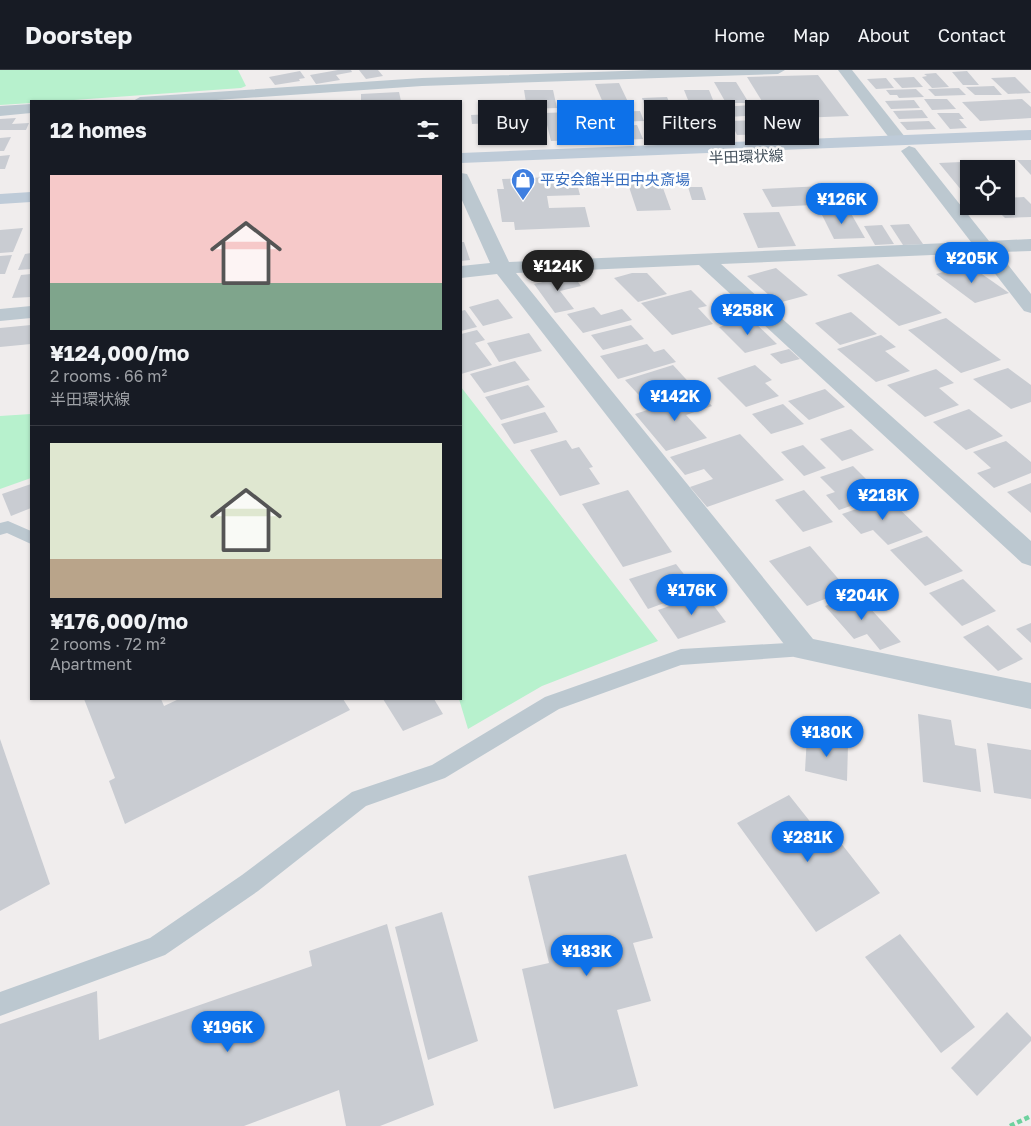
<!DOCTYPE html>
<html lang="en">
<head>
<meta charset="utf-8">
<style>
	:root { --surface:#171b24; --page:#20242c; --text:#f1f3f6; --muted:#9ea1a6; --line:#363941; --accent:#0d71e9 }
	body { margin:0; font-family:"Golos Text","Noto Sans JP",sans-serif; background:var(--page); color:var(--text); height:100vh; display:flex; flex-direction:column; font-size:19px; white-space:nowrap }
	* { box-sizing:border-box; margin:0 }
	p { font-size:16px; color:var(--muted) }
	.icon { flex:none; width:28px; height:28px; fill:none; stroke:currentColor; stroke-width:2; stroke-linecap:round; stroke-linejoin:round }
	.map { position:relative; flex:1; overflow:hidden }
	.details { position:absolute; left:30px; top:30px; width:432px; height:600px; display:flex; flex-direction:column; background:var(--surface); border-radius:0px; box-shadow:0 1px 4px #0004 }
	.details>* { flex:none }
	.banner { position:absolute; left:478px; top:30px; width:475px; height:45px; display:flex; gap:10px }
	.tools { position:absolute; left:960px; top:90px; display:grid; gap:10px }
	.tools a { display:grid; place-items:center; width:55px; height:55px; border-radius:0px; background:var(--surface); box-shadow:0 1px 4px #0004; font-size:25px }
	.price { position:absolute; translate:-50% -42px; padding:0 11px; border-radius:18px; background:var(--accent); color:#fff; font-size:16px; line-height:32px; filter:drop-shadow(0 1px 2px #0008) }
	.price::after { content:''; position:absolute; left:50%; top:30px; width:15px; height:11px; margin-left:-8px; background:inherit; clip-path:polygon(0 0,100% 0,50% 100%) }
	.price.active { background:#222; color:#fff }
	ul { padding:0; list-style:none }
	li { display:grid; align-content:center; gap:10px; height:265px; padding:0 20px }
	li+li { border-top:1px solid var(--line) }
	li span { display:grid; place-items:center; height:155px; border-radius:0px; color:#555 }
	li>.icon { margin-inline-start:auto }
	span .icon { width:90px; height:90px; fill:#fffc; stroke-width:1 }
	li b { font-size:21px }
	h2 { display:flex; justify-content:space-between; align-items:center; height:60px; padding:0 20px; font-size:21px }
	.pill { padding:0 18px; border-radius:0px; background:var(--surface); box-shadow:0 1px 4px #0004; font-size:18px; line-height:45px }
	.pill.active { background:var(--accent); color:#fff }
	header { display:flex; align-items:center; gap:30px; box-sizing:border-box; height:70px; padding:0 25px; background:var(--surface); border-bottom:1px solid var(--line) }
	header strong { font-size:24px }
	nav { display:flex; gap:28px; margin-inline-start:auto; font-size:18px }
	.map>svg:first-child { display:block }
	.green { fill:#b7f1cd }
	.building { fill:#c9ccd2 }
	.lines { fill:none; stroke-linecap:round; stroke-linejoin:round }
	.path { stroke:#6dd19e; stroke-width:4.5; stroke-dasharray:5 3; stroke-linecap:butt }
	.lane { fill:#bcc8d0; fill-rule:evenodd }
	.street { fill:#bcc8d0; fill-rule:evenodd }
	.secondary { fill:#becbd8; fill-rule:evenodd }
	.labels { text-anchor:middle; stroke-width:5; stroke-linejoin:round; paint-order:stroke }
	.far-street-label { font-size:15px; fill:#44515c; stroke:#fff }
	.far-shop-label { font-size:15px; fill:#366cbe; stroke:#fff; text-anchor:start }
</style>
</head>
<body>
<header>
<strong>Doorstep</strong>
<nav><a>Home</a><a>Map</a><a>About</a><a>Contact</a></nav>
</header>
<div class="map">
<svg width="1031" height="1056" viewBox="0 0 1031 1056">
	<rect width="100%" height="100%" fill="#f0eded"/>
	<g class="green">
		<polygon points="0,0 238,0 246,16 241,18 60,31 31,31 31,33 0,35"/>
		<polygon points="461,317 658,571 542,616 468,659 459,629 461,629"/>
		<polygon points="31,344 31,408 0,419 0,346"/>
	</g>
	<g class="building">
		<polygon points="338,0 351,0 352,2 336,5 340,10 316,14 310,5"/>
		<polygon points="359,0 378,0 383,6 366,9"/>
		<polygon points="300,1 305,8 299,9 300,11 275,15 269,7"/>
		<polygon points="967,1 979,15 963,15 952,2"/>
		<polygon points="936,3 949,17 932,18 922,7 927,6 924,4"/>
		<polygon points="818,5 849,46 773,49 747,7"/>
		<polygon points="914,7 923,17 902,18 893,8"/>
		<polygon points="1015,7 1031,23 1008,24 991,8"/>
		<polygon points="886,8 894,18 876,19 867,9"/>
		<polygon points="714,12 736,12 749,33 726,33"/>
		<polygon points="619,13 629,34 604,35 595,14"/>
		<polygon points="994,16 1002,25 975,25 966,17"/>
		<polygon points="959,18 966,25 935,26 928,19"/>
		<polygon points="916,19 924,27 899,28 897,25 890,25 886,20"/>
		<polygon points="524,20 553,20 557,38 527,39"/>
		<polygon points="684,20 709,20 715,35 690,35"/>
		<polygon points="399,22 401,31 361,31 361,24"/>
		<polygon points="667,27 671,36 645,37 642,28"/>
		<polygon points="924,29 947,29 956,39 932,40"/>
		<polygon points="1022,29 1031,37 1031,48 980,51 962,32"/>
		<polygon points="914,30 920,38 891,39 885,31"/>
		<polygon points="752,35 760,45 729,47 721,37"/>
		<polygon points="672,39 677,49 653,51 649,40"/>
		<polygon points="711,39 716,49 693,50 687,40"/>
		<polygon points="922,40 928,48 899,49 893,41"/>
		<polygon points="640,41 644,51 611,52 608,42"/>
		<polygon points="572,42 580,70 551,71 544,43"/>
		<polygon points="541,43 543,53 517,55 515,58 503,58 499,53 497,44"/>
		<polygon points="937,43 959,43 964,49 959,49 967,58 950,59"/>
		<polygon points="492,44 492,53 472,54 471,45"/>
		<polygon points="16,48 12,54 29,53 26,60 0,60 0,49"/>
		<polygon points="760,50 768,64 737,65 730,51"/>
		<polygon points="929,51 936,59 907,60 900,52"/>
		<polygon points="677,54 685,68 659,69 652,55"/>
		<polygon points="716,54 724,67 698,68 690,55"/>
		<polygon points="637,55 643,69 620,70 615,56"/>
		<polygon points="11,67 4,81 0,81 0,68"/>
		<polygon points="10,85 5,99 0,99 0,86"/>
		<polygon points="1017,90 1031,90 1031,105"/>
		<polygon points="983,91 990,99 969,99 969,127 967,127 939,93"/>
		<polygon points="575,106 580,125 547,126 549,138 585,137 590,157 515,160 514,152 502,152 497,119 504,119 502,109"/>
		<polygon points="659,107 671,140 637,141 626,108"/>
		<polygon points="822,116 833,134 772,137 762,119"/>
		<polygon points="688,117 702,117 706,130 692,130"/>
		<polygon points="1024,127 1031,134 1031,147 1005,148 996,139 972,140 964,131 969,130 969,136 1006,136 1006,128"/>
		<polygon points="849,140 865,168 834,169 820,141"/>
		<polygon points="779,142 796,176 758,178 743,143"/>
		<polygon points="909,154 923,174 903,175 890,155"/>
		<polygon points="882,155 894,174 875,175 864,156"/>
		<polygon points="23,158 13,182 0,183 0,160"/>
		<polygon points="461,172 464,172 470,190 461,191"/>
		<polygon points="31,183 31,199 18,200 25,184"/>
		<polygon points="12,185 5,204 0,204 0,186"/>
		<polygon points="878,194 942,243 899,256 837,205"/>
		<polygon points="969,195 1009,223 975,233 936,204"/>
		<polygon points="776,198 808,225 778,233 747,206"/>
		<polygon points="632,203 647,203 667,224 638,232 614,208"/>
		<polygon points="31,204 31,227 12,228 21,205"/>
		<polygon points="573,205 581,216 560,221 574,239 555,243 534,214"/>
		<polygon points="691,220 707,236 698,238 713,254 672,265 641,233"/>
		<polygon points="498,229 513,248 483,256 469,237"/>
		<polygon points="594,237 601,245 622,239 632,250 583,263 567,244"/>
		<polygon points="465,240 477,257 461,261 461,241"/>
		<polygon points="851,242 877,264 840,275 815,253"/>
		<polygon points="750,248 777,274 745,283 719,257"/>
		<polygon points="946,248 1001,290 961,303 908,260"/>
		<polygon points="31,255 31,274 0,277 0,258"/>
		<polygon points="631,255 644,269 603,280 591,265"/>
		<polygon points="477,260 485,270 475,273 492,295 461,304 461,264"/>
		<polygon points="529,263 542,281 499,292 487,273"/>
		<polygon points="881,265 896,277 885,281 910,301 876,312 837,279"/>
		<polygon points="647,274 654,282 664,279 676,292 618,309 600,286"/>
		<polygon points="789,279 800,289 781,294 770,284"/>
		<polygon points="515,291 530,310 484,323 470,304"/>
		<polygon points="673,295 696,320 648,335 625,310"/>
		<polygon points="755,295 772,310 765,313 779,326 746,337 717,308"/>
		<polygon points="1008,298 1031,315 1031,332 1011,339 973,309"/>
		<polygon points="936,299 954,313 939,318 959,335 925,347 887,315"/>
		<polygon points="528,315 545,337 501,350 485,327"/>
		<polygon points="825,319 845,337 809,350 788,331"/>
		<polygon points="700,323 712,336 686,345 707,368 666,381 635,344"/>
		<polygon points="783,334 804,354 771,364 752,344"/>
		<polygon points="969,339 1003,366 966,380 933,352"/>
		<polygon points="545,342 558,362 514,374 501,354"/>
		<polygon points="851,359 874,380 842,391 820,369"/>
		<polygon points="740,364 784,410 707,437 690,417 713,409 704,399 685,405 670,387"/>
		<polygon points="566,370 572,379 579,377 593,397 589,398 600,414 560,426 530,380"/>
		<polygon points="1006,371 1031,392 1031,403 994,418 977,403 991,398 973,382"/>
		<polygon points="803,375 826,398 804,406 781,382"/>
		<polygon points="853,396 882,425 839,440 826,425 835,422 820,407"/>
		<polygon points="1031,413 1031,443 1007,422"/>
		<polygon points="31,414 31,438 11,446 2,424"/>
		<polygon points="628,420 672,482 623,497 582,434"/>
		<polygon points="804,420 833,452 803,462 775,430"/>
		<polygon points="888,428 923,462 888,475 873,460 861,464 842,444"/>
		<polygon points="927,466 963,501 925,516 890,480"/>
		<polygon points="810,476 848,520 807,536 769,491"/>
		<polygon points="676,494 697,521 648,539 629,509"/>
		<polygon points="963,509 996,541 962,556 929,523"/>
		<polygon points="705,524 726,552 678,569 658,540"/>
		<polygon points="857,524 901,572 880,580 867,564 854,569 825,536"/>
		<polygon points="1031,553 1031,573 1016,559"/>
		<polygon points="988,555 1023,589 998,601 963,567"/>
		<polygon points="84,629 161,629 164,636 179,629 343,629 350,640 125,754 109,711 115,708"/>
		<polygon points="383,629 434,629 443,644 403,661"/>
		<polygon points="918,644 951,650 955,675 976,679 981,722 923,712"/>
		<polygon points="807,666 848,675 847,711 805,701"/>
		<polygon points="0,669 50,814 0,841"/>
		<polygon points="987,673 1031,680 1031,729 994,723"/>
		<polygon points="789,725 816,759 826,754 880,823 816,862 737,753"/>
		<polygon points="626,784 653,868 633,873 651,931 617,940 638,1016 554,1039 522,899 549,893 528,806"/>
		<polygon points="442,842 478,971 428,990 395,857"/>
		<polygon points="387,854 434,1035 380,1056 346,1056 339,1020 244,1056 0,1056 0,954 97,921 99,970 312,896 309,881"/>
		<polygon points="900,864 975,957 941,983 865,887"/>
		<polygon points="1007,942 1031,967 1031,971 977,1026 951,998"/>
	</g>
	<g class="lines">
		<polyline class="path" points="1010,1056 1031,1046"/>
		<g class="lane">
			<polygon points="8,451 31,461 31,474 7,463 0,465 0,453"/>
			<polygon points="804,572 810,574 813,579 810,584 804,586 681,595 559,639 445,708 366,736 258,821 165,885 0,946 0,922 150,868 242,805 352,722 432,695 545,627 681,579"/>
		</g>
		<g class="street">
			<polygon points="651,0 785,0 778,4 422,16 202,31 133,31 140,27 422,8"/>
			<polygon points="838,0 852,0 905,67 907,70 905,73 893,73"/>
			<polygon points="31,34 31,43 0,46 0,36"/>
			<polygon points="909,76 915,78 989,171 1031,169 1031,181 998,182 1031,224 1031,243 1024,241 979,183 721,194 1031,471 1031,496 1022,493 699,195 516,203 813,569 1031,613 1031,639 794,587 497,204 461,208 461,196 490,193 461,128 461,103 467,104 469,108 509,192 971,172 901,81"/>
			<polygon points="31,236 31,248 0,251 0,239"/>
		</g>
		<g class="secondary">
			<polygon points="1031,60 1031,70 461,93 461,83"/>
			<polygon points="31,122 31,132 0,134 0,124"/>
		</g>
	</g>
	<defs>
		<g id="shop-pin" transform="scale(1.25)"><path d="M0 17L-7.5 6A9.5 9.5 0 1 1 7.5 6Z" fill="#3f7fe0" stroke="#fff"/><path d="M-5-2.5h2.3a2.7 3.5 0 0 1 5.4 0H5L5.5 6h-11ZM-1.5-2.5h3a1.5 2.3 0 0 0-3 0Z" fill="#fff"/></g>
	</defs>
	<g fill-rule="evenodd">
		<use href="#shop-pin" x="523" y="110"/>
	</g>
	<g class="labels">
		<g class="far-street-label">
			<text transform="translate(746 87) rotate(-2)" y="5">半田環状線</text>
		</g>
		<g class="far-shop-label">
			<text x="540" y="115">平安会館半田中央斎場</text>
		</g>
	</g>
</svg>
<div class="tools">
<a><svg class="icon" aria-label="locate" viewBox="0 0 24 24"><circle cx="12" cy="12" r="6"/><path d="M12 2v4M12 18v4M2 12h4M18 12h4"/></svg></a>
</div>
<b class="price" style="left:842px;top:155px">¥126K</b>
<b class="price" style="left:972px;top:214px">¥205K</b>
<b class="price active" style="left:558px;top:222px">¥124K</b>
<b class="price" style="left:748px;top:266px">¥258K</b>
<b class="price" style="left:675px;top:352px">¥142K</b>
<b class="price" style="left:883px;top:451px">¥218K</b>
<b class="price" style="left:692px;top:546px">¥176K</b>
<b class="price" style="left:862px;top:551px">¥204K</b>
<b class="price" style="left:827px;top:688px">¥180K</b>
<b class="price" style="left:808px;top:793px">¥281K</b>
<b class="price" style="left:587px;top:907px">¥183K</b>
<b class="price" style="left:228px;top:983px">¥196K</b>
<div class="banner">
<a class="pill">Buy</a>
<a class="pill active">Rent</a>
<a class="pill">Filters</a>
<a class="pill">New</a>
</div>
<section class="details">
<h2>12 homes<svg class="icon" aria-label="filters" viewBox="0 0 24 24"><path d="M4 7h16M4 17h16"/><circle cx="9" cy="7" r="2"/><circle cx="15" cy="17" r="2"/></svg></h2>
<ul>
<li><span style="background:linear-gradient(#f6c9c9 70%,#7fa58c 0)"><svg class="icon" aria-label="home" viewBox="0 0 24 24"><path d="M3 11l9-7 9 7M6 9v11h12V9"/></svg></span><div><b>¥124,000/mo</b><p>2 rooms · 66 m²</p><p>半田環状線</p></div></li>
<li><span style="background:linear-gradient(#dfe7d0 75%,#b9a48a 0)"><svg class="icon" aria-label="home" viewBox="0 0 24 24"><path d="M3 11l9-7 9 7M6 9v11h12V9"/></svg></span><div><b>¥176,000/mo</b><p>2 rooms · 72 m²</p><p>Apartment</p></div></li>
</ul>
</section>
</div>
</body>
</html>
